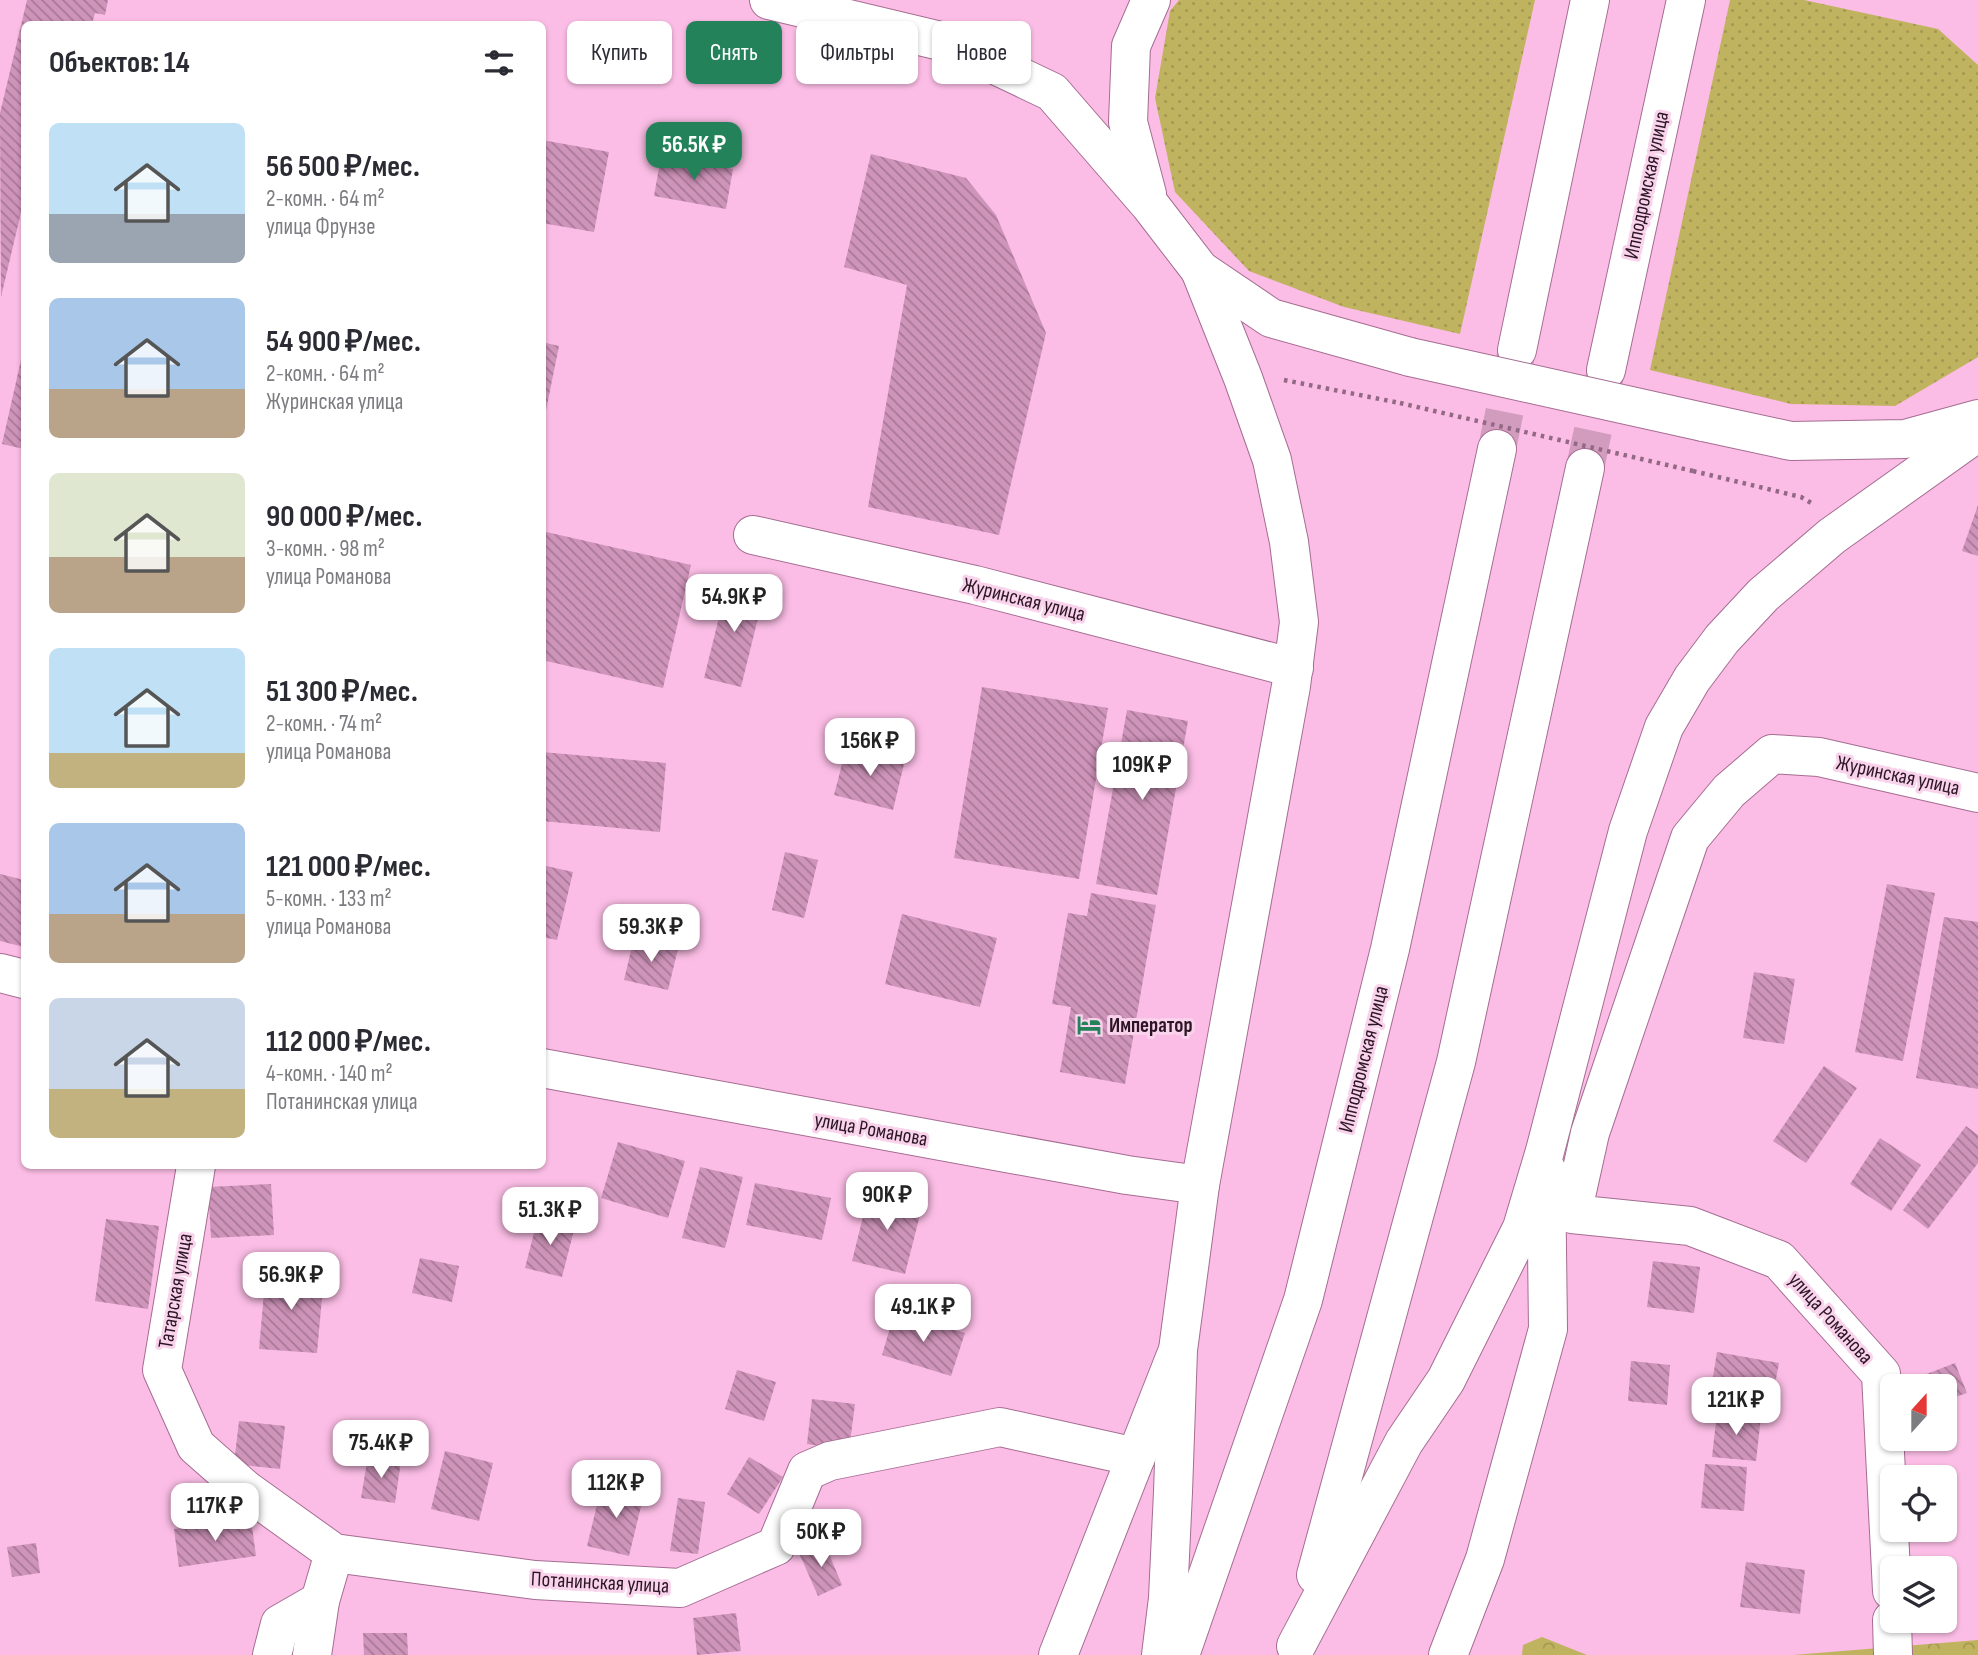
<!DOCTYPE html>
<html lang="ru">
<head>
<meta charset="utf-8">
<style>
	:root { --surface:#fff; --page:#f7f7f7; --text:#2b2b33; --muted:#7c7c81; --accent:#23825a }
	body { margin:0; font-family:"Sofia Sans Condensed",sans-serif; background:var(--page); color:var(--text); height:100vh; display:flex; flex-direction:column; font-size:26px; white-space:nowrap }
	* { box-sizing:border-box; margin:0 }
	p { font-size:23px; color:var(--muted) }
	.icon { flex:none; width:38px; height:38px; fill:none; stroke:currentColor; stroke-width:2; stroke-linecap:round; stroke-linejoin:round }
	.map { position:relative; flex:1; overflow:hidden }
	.side { position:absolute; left:21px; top:21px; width:525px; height:1148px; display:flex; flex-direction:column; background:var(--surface); border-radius:10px; box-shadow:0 2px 5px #0004 }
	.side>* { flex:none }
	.guide { position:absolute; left:567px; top:21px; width:665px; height:63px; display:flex; gap:14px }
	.needle { width:46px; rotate:21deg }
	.buttons { position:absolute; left:1880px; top:1374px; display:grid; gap:14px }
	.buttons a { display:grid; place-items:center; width:77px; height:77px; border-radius:10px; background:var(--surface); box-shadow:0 2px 5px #0004; font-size:35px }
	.price { position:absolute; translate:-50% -60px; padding:0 16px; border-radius:14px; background:#fff; color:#222; font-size:23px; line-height:46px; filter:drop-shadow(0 2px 4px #0008) }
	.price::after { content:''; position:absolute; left:50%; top:42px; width:21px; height:16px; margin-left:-10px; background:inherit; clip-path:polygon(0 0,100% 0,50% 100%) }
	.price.selected { background:var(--accent); color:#fff }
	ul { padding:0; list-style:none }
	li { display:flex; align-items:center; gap:21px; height:175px; padding:0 28px }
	li span { display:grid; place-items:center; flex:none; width:196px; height:140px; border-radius:10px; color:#555 }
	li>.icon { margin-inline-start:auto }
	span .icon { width:84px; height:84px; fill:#fffc; stroke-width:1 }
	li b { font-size:30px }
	h2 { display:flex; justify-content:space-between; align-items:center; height:84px; padding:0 28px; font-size:30px }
	.tag { padding:0 24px; border-radius:10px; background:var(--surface); box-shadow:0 2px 5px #0004; font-size:24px; line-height:63px }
	.tag.selected { background:var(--accent); color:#fff }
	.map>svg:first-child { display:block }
	.grass { fill:url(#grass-dots) }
	.forest { fill:url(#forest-crowns) }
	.building { fill:url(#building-back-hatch) }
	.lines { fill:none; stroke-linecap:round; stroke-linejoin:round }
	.highway-tunnel { stroke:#d29cbf; stroke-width:38; stroke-dasharray:38 19; stroke-linecap:butt }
	.minor-casing { stroke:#a56d92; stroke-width:40 }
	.major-casing { stroke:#a56d92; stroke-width:40 }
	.highway-casing { stroke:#a56d92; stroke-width:40 }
	.path { stroke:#926984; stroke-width:4.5; stroke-dasharray:3.5 5; stroke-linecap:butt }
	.minor { stroke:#fff; stroke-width:38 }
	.major { stroke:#fff; stroke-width:38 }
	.highway { stroke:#fff; stroke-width:38 }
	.major-bridge-casing { stroke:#a56d92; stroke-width:40; stroke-linecap:butt }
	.path-bridge { stroke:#926984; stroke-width:4.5; stroke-dasharray:3.5 5; stroke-linecap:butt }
	.major-bridge { stroke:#fff; stroke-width:38 }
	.labels { text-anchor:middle; stroke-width:6; stroke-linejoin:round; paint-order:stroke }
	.street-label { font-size:21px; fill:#2c1625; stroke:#f9d3eb }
	.poi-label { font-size:21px; font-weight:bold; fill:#2c1625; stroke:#f9d3eb; text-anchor:start }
</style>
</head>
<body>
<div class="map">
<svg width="1978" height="1655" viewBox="0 0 1978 1655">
	<defs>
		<pattern id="grass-dots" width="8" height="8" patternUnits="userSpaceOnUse" patternTransform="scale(1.75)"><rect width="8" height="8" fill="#c0b35f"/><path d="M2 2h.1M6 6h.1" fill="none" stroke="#a59952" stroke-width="1.8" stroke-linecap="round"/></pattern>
		<pattern id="forest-crowns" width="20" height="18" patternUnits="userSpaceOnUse" patternTransform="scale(1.75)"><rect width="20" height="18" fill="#c0b35f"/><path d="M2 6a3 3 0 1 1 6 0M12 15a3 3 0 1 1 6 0" fill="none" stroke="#a59952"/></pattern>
		<pattern id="building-back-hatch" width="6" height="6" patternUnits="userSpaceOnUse" patternTransform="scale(1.75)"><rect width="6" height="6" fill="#cf94ba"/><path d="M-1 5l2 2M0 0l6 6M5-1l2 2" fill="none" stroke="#a87897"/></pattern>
	</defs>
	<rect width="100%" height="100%" fill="#fbbde5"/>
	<g class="grass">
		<polygon points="1179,0 1535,0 1460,334 1344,307 1249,271 1175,192 1155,98 1170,11"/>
		<polygon points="1730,0 1804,0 1938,29 1978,65 1978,357 1895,406 1791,404 1650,370"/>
	</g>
	<g class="forest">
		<polygon points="1542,1637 1587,1655 1522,1655 1523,1645"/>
		<polygon points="1978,1640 1978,1655 1793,1655"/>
	</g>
	<g class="building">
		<polygon points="27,0 108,0 105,15 95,13 92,24 24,24 24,200 1,297 0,113"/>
		<polygon points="542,140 609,152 594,232 542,223"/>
		<polygon points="871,154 966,178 996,215 1046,333 999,535 868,507 907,285 844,267"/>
		<polygon points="661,156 733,169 726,209 654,196"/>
		<polygon points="542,342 559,346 544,420 542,420"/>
		<polygon points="23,351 24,351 24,449 2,444"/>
		<polygon points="1978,505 1978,556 1962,551"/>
		<polygon points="542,531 691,565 663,688 542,660"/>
		<polygon points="728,581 765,590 741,687 704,678"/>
		<polygon points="982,687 1108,708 1079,879 954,858"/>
		<polygon points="1127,710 1188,721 1157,895 1096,884"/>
		<polygon points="847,745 905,760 893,810 834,795"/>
		<polygon points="542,752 666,763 660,832 542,821"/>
		<polygon points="785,852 818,860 804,918 772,910"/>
		<polygon points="542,865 573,872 557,940 542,937"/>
		<polygon points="0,874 24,880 24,947 0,941"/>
		<polygon points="1887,884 1935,893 1903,1061 1855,1052"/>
		<polygon points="1091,893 1156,905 1125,1084 1060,1072 1071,1007 1052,1004 1068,913 1087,916"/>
		<polygon points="902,914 997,938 980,1007 885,984"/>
		<polygon points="1944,917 1978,922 1978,1089 1916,1078"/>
		<polygon points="634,938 678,949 668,990 624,980"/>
		<polygon points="1754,972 1795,979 1784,1044 1743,1038"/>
		<polygon points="1824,1066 1857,1088 1806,1163 1773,1141"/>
		<polygon points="1966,1126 1978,1135 1978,1163 1928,1229 1903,1210"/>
		<polygon points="1880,1138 1921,1165 1891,1211 1850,1184"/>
		<polygon points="618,1142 685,1161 668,1218 601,1198"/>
		<polygon points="700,1167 743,1177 725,1248 682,1238"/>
		<polygon points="755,1183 831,1198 822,1240 746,1225"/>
		<polygon points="271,1184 274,1235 211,1238 208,1187"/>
		<polygon points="870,1189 923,1203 905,1274 852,1261"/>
		<polygon points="538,1217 575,1226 562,1277 525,1268"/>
		<polygon points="106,1219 159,1226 148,1309 95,1301"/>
		<polygon points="420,1258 459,1266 452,1302 412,1293"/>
		<polygon points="1653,1261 1700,1267 1694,1313 1647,1307"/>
		<polygon points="266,1271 324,1276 317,1353 259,1349"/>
		<polygon points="895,1311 965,1333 951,1376 882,1355"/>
		<polygon points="1717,1352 1779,1363 1770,1411 1709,1401"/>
		<polygon points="1631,1361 1670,1365 1667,1405 1628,1401"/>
		<polygon points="1955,1363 1967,1393 1944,1401 1944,1386 1928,1386 1924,1375"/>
		<polygon points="737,1370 776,1382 764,1421 725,1409"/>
		<polygon points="812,1399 855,1404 849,1450 807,1444"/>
		<polygon points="1717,1413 1761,1417 1756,1461 1712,1457"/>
		<polygon points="239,1421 285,1426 280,1469 234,1464"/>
		<polygon points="445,1451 493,1463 479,1521 431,1509"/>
		<polygon points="368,1456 401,1461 395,1503 361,1498"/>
		<polygon points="749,1457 783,1477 759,1514 727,1494"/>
		<polygon points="1705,1464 1747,1467 1744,1511 1701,1508"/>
		<polygon points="602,1484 644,1494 629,1556 587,1546"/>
		<polygon points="678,1498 705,1502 698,1554 670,1551"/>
		<polygon points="251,1519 256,1556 179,1567 174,1529"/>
		<polygon points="824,1542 842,1585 818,1596 799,1553"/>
		<polygon points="36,1543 40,1573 12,1577 7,1547"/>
		<polygon points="1746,1562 1805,1570 1800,1614 1740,1607"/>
		<polygon points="736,1613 741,1651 697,1655 693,1618"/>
		<polygon points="363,1633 407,1633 408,1655 364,1655"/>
	</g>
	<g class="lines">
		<g class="highway-tunnel">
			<polyline points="1497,449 1517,350"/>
			<polyline points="1585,468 1606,370"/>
		</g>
		<g class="minor-casing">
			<g id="minor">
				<polyline points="753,535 975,585 1294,668"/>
				<polyline points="0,973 24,979"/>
				<polyline points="542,1068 1127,1175 1200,1185"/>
				<polyline points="196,1166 162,1370 196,1446 246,1490 334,1553 535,1580 680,1588 776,1546 807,1471 830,1461 1000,1427 1136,1457"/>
				<polyline points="1892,1591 1881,1374 1779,1260 1690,1226 1572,1214 1590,1133 1690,838 1729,791 1772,754 1819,757 1978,793"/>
				<polyline points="1892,1620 1893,1655"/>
				<polyline points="272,1655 280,1624 320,1601"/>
				<polyline points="312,1655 320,1601 334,1553"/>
				<polyline points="1058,1655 1176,1355"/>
				<polyline points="1448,1655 1485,1559 1548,1329 1546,1169"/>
			</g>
		</g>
		<g class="major-casing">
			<g id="major">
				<polyline points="769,0 949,43 1052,92 1150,205 1200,270 1271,318 1410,357"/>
				<polyline points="1147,194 1128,122 1131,46 1151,0"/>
				<polyline points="1703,422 1791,441 1905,439 1978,419"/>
			</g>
		</g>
		<g class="highway-casing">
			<g id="highway">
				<polyline points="1517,350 1590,0"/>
				<polyline points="1606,370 1686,0"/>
				<polyline points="1316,1575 1456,1062 1585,468"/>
				<polyline points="1296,1646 1404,1442 1446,1380 1522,1228 1545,1151 1628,831 1664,727 1692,679 1722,639 1763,595 1832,536 1978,432"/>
				<polyline points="1161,1655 1168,1598 1173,1492 1178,1350 1200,1185 1291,686 1299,622 1289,542 1272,460 1243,378 1200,270"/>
				<polyline points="1180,1655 1303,1300 1390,949 1497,449"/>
			</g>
		</g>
		<g class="path">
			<polyline points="1284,380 1400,403"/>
			<polyline points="1693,471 1801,497 1813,504"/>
		</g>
		<use href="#minor" class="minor"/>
		<use href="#major" class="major"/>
		<use href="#highway" class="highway"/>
		<g class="major-bridge-casing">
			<polyline id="major-bridge" points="1410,357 1703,422"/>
		</g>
		<polyline class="path-bridge" points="1400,403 1693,471"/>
		<use href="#major-bridge" class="major-bridge"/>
	</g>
	<defs>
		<g id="hotel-bare" transform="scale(1.89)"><path d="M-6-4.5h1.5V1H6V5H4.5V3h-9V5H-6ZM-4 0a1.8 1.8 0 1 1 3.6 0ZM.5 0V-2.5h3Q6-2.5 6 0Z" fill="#23825a" stroke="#f9d3eb" stroke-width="2.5" paint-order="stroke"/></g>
	</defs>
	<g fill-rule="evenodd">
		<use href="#hotel-bare" x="1089" y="1025"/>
	</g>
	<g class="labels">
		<g class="street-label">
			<text transform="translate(1646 185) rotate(-78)" y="7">Ипподромская улица</text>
			<text transform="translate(1024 599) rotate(14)" y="7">Журинская улица</text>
			<text transform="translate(1898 775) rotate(12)" y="7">Журинская улица</text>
			<text transform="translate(1363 1059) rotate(-76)" y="7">Ипподромская улица</text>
			<text transform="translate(871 1129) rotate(10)" y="7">улица Романова</text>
			<text transform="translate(175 1291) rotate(-80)" y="7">Татарская улица</text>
			<text transform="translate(1831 1318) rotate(48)" y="7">улица Романова</text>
			<text transform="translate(600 1582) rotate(3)" y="7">Потанинская улица</text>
		</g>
		<g class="poi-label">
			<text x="1109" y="1032">Император</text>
		</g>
	</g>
</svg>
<div class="buttons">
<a><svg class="needle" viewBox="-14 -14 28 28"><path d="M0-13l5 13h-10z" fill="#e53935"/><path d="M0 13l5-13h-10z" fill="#7c7c81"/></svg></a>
<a><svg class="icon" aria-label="locate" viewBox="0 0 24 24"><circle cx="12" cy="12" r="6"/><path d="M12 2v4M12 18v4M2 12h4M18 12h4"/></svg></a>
<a><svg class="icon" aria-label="layers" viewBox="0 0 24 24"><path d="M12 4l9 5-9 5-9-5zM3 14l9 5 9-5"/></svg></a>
</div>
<b class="price selected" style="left:694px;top:182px">56.5K ₽</b>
<b class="price" style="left:734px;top:634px">54.9K ₽</b>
<b class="price" style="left:870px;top:778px">156K ₽</b>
<b class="price" style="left:1142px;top:802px">109K ₽</b>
<b class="price" style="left:651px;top:964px">59.3K ₽</b>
<b class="price" style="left:887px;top:1232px">90K ₽</b>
<b class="price" style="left:550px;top:1247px">51.3K ₽</b>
<b class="price" style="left:291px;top:1312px">56.9K ₽</b>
<b class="price" style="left:923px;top:1344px">49.1K ₽</b>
<b class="price" style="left:1736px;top:1437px">121K ₽</b>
<b class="price" style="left:381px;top:1480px">75.4K ₽</b>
<b class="price" style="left:616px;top:1520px">112K ₽</b>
<b class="price" style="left:215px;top:1543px">117K ₽</b>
<b class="price" style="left:821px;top:1569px">50K ₽</b>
<div class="guide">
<a class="tag">Купить</a>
<a class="tag selected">Снять</a>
<a class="tag">Фильтры</a>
<a class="tag">Новое</a>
</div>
<section class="side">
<h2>Объектов: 14<svg class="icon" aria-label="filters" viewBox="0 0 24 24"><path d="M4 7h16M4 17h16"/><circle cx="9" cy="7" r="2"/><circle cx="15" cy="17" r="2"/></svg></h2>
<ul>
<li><span style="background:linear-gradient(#bfe0f5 65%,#9aa5b1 0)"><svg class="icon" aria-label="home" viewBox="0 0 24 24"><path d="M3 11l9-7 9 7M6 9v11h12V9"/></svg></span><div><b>56 500 ₽/мес.</b><p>2-комн. · 64 m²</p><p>улица Фрунзе</p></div></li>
<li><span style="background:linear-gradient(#a9c7e8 65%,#b9a48a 0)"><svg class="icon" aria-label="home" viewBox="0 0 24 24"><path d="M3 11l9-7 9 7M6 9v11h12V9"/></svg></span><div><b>54 900 ₽/мес.</b><p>2-комн. · 64 m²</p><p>Журинская улица</p></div></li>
<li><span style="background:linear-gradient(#dfe7d0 60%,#b9a48a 0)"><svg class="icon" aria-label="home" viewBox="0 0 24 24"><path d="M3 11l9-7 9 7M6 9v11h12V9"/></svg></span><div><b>90 000 ₽/мес.</b><p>3-комн. · 98 m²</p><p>улица Романова</p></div></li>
<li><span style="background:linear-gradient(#bfe0f5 75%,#c2b280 0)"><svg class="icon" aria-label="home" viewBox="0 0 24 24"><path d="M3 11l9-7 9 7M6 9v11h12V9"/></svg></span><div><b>51 300 ₽/мес.</b><p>2-комн. · 74 m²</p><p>улица Романова</p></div></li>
<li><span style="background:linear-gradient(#a9c7e8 65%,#b9a48a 0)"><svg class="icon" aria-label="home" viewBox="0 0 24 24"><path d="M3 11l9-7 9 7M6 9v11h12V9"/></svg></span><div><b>121 000 ₽/мес.</b><p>5-комн. · 133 m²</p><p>улица Романова</p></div></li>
<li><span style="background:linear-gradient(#c9d6e8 65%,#c2b280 0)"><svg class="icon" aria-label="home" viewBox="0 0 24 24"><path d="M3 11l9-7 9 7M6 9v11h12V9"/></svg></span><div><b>112 000 ₽/мес.</b><p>4-комн. · 140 m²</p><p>Потанинская улица</p></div></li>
</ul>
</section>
</div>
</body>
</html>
